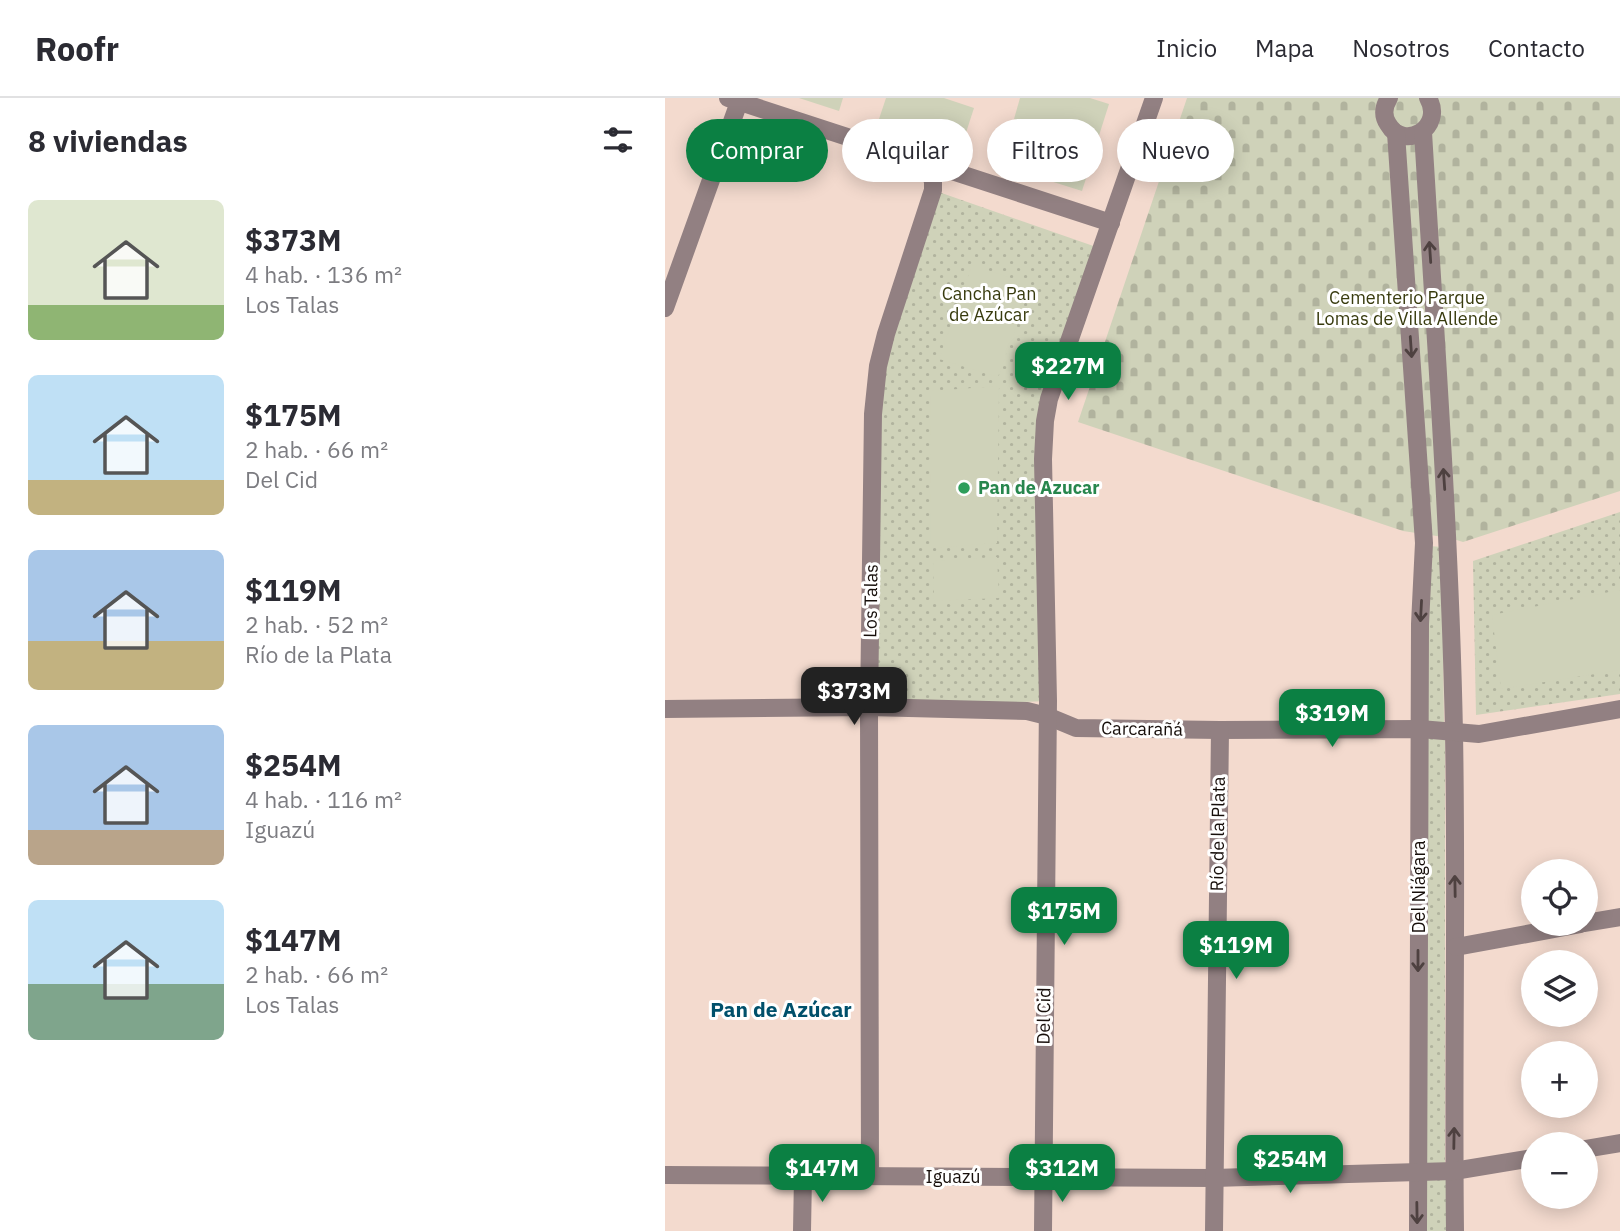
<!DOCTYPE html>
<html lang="es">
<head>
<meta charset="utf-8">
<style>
	:root { --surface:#fff; --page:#f2f2f3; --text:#2b2b33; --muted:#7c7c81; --line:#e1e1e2; --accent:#0b8043 }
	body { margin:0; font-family:"IBM Plex Sans",sans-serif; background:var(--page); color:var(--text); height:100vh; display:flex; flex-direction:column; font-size:26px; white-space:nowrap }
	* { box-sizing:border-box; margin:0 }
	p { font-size:23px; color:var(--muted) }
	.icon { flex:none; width:38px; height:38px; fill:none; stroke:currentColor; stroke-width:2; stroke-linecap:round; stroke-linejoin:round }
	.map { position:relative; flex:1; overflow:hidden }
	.details { display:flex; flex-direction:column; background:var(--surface); width:665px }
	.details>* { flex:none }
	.guide { position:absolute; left:21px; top:21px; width:665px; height:63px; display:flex; gap:14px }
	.controls { position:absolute; left:856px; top:761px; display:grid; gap:14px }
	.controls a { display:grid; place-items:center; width:77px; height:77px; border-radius:50%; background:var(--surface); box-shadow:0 4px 18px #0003; font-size:35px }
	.price { position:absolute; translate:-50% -60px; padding:0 16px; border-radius:14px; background:var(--accent); color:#fff; font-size:23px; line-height:46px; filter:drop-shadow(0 2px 4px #0008) }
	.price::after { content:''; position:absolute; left:50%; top:42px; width:21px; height:16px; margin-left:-10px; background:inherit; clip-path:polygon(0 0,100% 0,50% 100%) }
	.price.current { background:#222; color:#fff }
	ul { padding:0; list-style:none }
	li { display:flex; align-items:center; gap:21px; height:175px; padding:0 28px }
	li span { display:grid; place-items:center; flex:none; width:196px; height:140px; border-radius:10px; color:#555 }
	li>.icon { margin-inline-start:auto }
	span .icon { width:84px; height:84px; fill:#fffc; stroke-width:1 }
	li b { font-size:30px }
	h2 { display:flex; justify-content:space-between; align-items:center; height:84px; padding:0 28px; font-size:30px }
	.pill { padding:0 24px; border-radius:32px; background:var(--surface); box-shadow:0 4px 18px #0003; font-size:24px; line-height:63px }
	.pill.current { background:var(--accent); color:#fff }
	header { display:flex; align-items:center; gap:42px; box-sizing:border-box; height:98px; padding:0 35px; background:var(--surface); border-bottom:2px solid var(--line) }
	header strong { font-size:33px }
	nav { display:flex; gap:38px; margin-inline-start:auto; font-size:24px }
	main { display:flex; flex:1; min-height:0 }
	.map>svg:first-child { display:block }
	.grass { fill:url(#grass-dots) }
	.cemetery { fill:url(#cemetery-stones) }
	.pitch { fill:#cfd2b9 }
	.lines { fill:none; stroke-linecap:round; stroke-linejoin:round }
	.minor { stroke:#928082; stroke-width:18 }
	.oneway { stroke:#4e4140 }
	.leisure-dot { fill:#2e9e5b; stroke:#fff; stroke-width:2.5 }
	.labels { text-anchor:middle; stroke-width:6; stroke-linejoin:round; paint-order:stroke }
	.park-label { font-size:18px; fill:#383b0e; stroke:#fff }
	.leisure-label { font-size:18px; font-weight:bold; fill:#27864d; stroke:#fff; text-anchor:start }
	.street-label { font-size:18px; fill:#160e0a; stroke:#fff }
	.quarter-label { font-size:21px; font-weight:bold; fill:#00506b; stroke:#fff }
</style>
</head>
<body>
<header>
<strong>Roofr</strong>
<nav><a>Inicio</a><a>Mapa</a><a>Nosotros</a><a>Contacto</a></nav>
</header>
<main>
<section class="details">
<h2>8 viviendas<svg class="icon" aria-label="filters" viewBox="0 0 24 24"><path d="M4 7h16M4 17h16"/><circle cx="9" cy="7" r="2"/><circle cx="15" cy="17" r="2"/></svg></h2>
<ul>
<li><span style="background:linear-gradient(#dfe7d0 75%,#8fb573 0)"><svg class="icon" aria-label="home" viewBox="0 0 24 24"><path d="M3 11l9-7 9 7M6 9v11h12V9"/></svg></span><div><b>$373M</b><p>4 hab. · 136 m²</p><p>Los Talas</p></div></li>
<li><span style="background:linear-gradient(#bfe0f5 75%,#c2b280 0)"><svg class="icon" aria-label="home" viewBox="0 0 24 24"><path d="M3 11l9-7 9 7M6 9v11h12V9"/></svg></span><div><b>$175M</b><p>2 hab. · 66 m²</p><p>Del Cid</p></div></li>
<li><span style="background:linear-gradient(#a9c7e8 65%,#c2b280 0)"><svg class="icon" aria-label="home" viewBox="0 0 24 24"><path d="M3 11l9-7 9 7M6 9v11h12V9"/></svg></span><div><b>$119M</b><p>2 hab. · 52 m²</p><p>Río de la Plata</p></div></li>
<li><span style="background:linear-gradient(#a9c7e8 75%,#b9a48a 0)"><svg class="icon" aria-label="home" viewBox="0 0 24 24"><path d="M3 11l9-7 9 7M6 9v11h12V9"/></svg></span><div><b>$254M</b><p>4 hab. · 116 m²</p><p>Iguazú</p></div></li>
<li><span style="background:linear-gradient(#bfe0f5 60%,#7fa58c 0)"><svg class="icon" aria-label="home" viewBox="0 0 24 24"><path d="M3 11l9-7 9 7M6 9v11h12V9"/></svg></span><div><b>$147M</b><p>2 hab. · 66 m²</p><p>Los Talas</p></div></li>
</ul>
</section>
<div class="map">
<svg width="955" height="1133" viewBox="0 0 955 1133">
	<defs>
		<pattern id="grass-dots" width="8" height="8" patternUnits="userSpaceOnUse" patternTransform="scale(1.75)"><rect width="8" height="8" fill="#cfd2b9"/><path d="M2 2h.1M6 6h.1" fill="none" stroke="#b1b39e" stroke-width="1.8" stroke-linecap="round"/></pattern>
		<pattern id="cemetery-stones" width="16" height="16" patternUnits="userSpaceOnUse" patternTransform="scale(1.75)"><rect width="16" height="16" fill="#cfd2b9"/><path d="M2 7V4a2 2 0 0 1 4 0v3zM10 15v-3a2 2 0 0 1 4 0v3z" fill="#b1b39e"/></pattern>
	</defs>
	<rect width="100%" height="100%" fill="#f3dace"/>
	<g class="grass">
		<polygon points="268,92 437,151 381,317 383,603 207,610 212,278"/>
		<polygon points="955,414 955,596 811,617 808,463"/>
		<polygon points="764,448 777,449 779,627 761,623"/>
		<polygon points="763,635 780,635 780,1068 757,1068"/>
		<polygon points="782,1079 782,1133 761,1133 760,1080"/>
	</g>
	<polygon class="cemetery" points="522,0 955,0 955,393 798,444 785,440 738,433 413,324"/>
	<g class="pitch">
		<polygon points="134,0 178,0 174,13"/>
		<polygon points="221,0 279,0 309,10 296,50 213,24"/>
		<polygon points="355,0 425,0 444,6 431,47 349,21"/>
		<polygon points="347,26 430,52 417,93 334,67"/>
		<polygon points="307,167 366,187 333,279 274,261"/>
		<polygon points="334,288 332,445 265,450 266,293"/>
		<polygon points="332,459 334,500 269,503 268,463"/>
		<polygon points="955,492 955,572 836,591 827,517"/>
	</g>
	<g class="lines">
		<g class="minor">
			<polyline points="63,0 446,125"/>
			<path d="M724 0C719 8 717 17 723 26 739 54 780 29 763 0"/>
			<path d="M758 34C770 234 785 434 789 635 792 801 788 967 790 1133"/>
			<polyline points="731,35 759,445 755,526 753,1133"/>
			<polyline points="0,210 74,4"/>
			<polyline points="0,611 204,609 362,613 382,618 411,630 555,632 755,631 814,636 955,611"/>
			<polyline points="920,825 955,819"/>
			<polyline points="791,849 916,826"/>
			<polyline points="920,1051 955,1045"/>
			<polyline points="0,1077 549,1080 789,1073 868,1060"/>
			<polyline points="205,1078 204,609 208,316 213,268 221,236 268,92 268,83 259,64"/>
			<polyline points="137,1133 138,1078"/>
			<polyline points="378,1133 383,603 378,361 380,323 384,301 489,0"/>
			<polyline points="549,1133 555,632"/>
		</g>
	</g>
	<defs><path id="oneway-shaft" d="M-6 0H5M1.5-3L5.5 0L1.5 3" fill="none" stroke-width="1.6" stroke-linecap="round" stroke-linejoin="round" transform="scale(1.75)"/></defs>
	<g class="oneway">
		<use href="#oneway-shaft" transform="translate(765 154) rotate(-94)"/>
		<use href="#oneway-shaft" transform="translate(746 249) rotate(86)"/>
		<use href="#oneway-shaft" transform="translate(779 381) rotate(-94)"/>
		<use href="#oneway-shaft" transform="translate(756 513) rotate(93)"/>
		<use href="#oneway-shaft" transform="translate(790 788) rotate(-91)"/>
		<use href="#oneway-shaft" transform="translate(753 863) rotate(90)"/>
		<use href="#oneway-shaft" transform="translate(789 1040) rotate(-89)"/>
		<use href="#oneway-shaft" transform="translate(752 1115) rotate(89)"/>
	</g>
	<circle class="leisure-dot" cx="299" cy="390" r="7"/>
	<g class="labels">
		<g class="park-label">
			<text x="324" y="202">Cancha Pan<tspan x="324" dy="21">de Azúcar</tspan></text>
			<text x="742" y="206">Cementerio Parque<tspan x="742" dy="21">Lomas de Villa Allende</tspan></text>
		</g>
		<g class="leisure-label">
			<text x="313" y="396">Pan de Azucar</text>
		</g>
		<g class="street-label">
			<text transform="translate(206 503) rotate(-89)" y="6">Los Talas</text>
			<text transform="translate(477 631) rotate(1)" y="6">Carcarañá</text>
			<text transform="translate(553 736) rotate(-89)" y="6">Río de la Plata</text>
			<text transform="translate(754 789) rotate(-90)" y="6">Del Niágara</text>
			<text transform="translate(379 918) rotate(-89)" y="6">Del Cid</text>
			<text x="288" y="1085">Iguazú</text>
		</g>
		<g class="quarter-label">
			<text x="116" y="919">Pan de Azúcar</text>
		</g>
	</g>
</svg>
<div class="controls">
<a><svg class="icon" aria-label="locate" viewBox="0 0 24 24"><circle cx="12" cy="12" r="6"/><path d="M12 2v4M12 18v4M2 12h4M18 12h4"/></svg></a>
<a><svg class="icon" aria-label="layers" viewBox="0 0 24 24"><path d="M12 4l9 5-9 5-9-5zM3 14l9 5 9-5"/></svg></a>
<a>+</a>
<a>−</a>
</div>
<b class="price" style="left:403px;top:304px">$227M</b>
<b class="price current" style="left:189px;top:629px">$373M</b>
<b class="price" style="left:667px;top:651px">$319M</b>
<b class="price" style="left:399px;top:849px">$175M</b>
<b class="price" style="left:571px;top:883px">$119M</b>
<b class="price" style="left:625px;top:1097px">$254M</b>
<b class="price" style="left:157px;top:1106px">$147M</b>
<b class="price" style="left:397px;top:1106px">$312M</b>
<div class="guide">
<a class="pill current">Comprar</a>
<a class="pill">Alquilar</a>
<a class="pill">Filtros</a>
<a class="pill">Nuevo</a>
</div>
</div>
</main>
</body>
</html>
